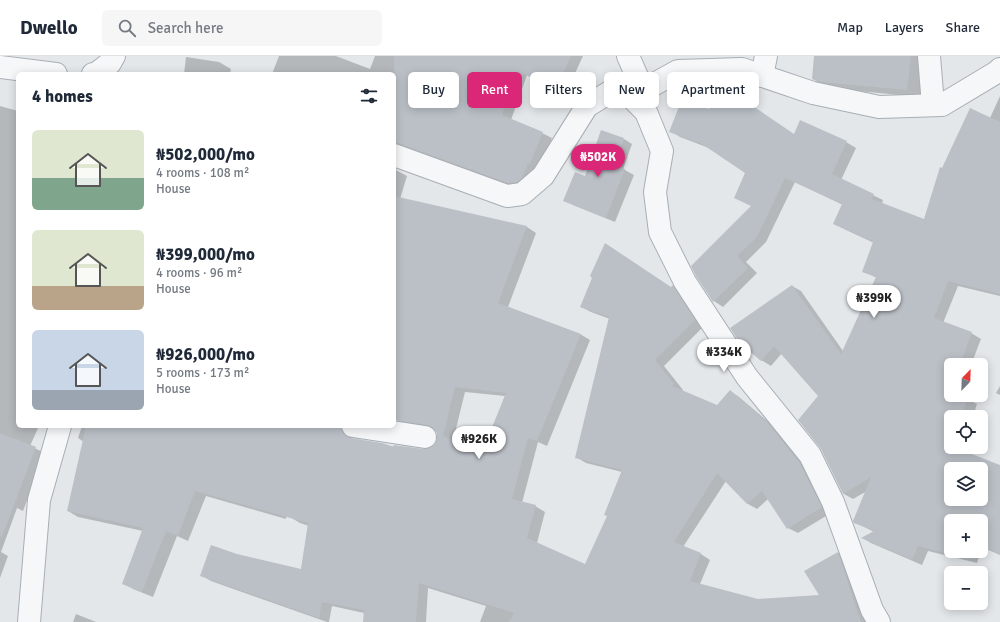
<!DOCTYPE html>
<html lang="en">
<head>
<meta charset="utf-8">
<style>
	:root { --surface:#fff; --page:#f6f6f7; --text:#1f2937; --muted:#747a83; --line:#e0e1e3; --accent:#db2777 }
	body { margin:0; font-family:Signika,sans-serif; background:var(--page); color:var(--text); height:100vh; display:flex; flex-direction:column; font-size:15px; white-space:nowrap }
	* { box-sizing:border-box; margin:0 }
	p { font-size:13px; color:var(--muted) }
	.icon { flex:none; width:22px; height:22px; fill:none; stroke:currentColor; stroke-width:2; stroke-linecap:round; stroke-linejoin:round }
	.map { position:relative; flex:1; overflow:hidden }
	.panel { position:absolute; left:16px; top:16px; width:380px; height:356px; display:flex; flex-direction:column; background:var(--surface); border-radius:6px; box-shadow:0 2px 10px #0003 }
	.panel>* { flex:none }
	.guide { position:absolute; left:408px; top:16px; width:380px; height:36px; display:flex; gap:8px }
	.needle { width:26px; rotate:23deg }
	.buttons { position:absolute; left:944px; top:302px; display:grid; gap:8px }
	.buttons a { display:grid; place-items:center; width:44px; height:44px; border-radius:6px; background:var(--surface); box-shadow:0 2px 10px #0003; font-size:20px }
	.price { position:absolute; translate:-50% -34px; padding:0 9px; border-radius:14px; background:#fff; color:#222; font-size:13px; line-height:26px; filter:drop-shadow(0 1px 2px #0008) }
	.price::after { content:''; position:absolute; left:50%; top:24px; width:12px; height:9px; margin-left:-6px; background:inherit; clip-path:polygon(0 0,100% 0,50% 100%) }
	.price.active { background:var(--accent); color:#fff }
	ul { padding:0; list-style:none }
	li { display:flex; align-items:center; gap:12px; height:100px; padding:0 16px }
	li span { display:grid; place-items:center; flex:none; width:112px; height:80px; border-radius:6px; color:#555 }
	li>.icon { margin-inline-start:auto }
	span .icon { width:48px; height:48px; fill:#fffc; stroke-width:1 }
	li b { font-size:17px }
	h2 { display:flex; justify-content:space-between; align-items:center; height:48px; padding:0 16px; font-size:17px }
	.chip { padding:0 14px; border-radius:6px; background:var(--surface); box-shadow:0 2px 10px #0003; font-size:14px; line-height:36px }
	.chip.active { background:var(--accent); color:#fff }
	header { display:flex; align-items:center; gap:24px; box-sizing:border-box; height:56px; padding:0 20px; background:var(--surface); border-bottom:1px solid var(--line) }
	header strong { font-size:19px }
	nav { display:flex; gap:22px; margin-inline-start:auto; font-size:14px }
	.search { width:280px; height:36px; background:var(--page); display:flex; align-items:center; gap:10px; box-sizing:border-box; padding:0 14px; border-radius:6px; color:var(--muted); font-size:15px }
	.map>svg:first-child { display:block }
	.shadow { fill:#0003; fill-rule:evenodd }
	.building { fill:#bbc0c7; fill-rule:evenodd }
	.lines { fill:none; stroke-linecap:round; stroke-linejoin:round }
	.street-casing { stroke:#a8aeb4; stroke-width:24 }
	.street { stroke:#f6f7f9; stroke-width:22 }
</style>
</head>
<body>
<header>
<strong>Dwello</strong>
<div class="search"><svg class="icon" aria-label="search" viewBox="0 0 24 24"><circle cx="10" cy="10" r="6"/><path d="M15 15l6 6"/></svg>Search here</div>
<nav><a>Map</a><a>Layers</a><a>Share</a></nav>
</header>
<div class="map">
<svg width="1000" height="566" viewBox="0 0 1000 566">
	<rect width="100%" height="100%" fill="#e3e7ea"/>
	<g class="shadow">
		<polygon points="279,0 336,0 370,13 375,0 583,0 566,37 527,19 511,64 542,77 552,82 540,113 519,132 409,92 402,92 394,97 394,18 272,18"/>
		<polygon points="815,0 925,0 921,41 836,33 826,31 813,23"/>
		<polygon points="186,1 219,6 231,13 230,18 184,18"/>
		<path d="M1000 40V240L958 230 943 267 971 277 981 283 971 309H951V339H960V340L977 348 973 361H951V391H962L960 395 1000 410V499L982 491 981 493V465H951V495H981L977 507 928 495 922 509 871 487 863 482 874 476 855 466 867 435 853 443 844 438 822 393 819 340 782 297 771 310 761 304 792 230 801 235 843 295 877 222 863 215 874 187 844 173 843 149 795 126 766 186 746 206 757 217 723 251 714 245 692 211 752 151 747 117 709 92 680 81 671 75 710 54 795 79 846 86 856 92 841 124 883 144 882 148 925 164 943 113 990 62ZM951 413H981V443H951Z"/>
		<polygon points="0,50 18,55 18,370 39,370 30,390 45,397 23,455 17,452 1,496 8,500 0,522"/>
		<polygon points="624,83 632,88 623,113 634,119 615,166 573,149 565,144"/>
		<path d="M394 113 407 120 400 143 527 171 536 177 508 251 580 278 590 284 547 390 538 386 522 447 535 450 545 456 537 487 586 509 608 460 622 416 586 407 576 401 610 263 591 256 581 251 671 232 673 230 682 236 704 270 664 310 683 334 682 335 717 350 730 335 739 341 778 374 809 412 831 457 798 477 788 472 768 443 757 453 748 448 726 425 683 491 701 498 710 504 700 528 754 566H480L486 550 428 532 426 566H364V557L332 550 329 566H327L211 525 201 519 237 499 301 514 309 470 300 467 290 461 325 370H332L341 373 351 379 353 384 391 391V390L423 394 430 393 436 389 438 383V376L435 373 407 369 398 364 394 347ZM465 336 505 340 483 397 453 385Z"/>
		<polygon points="1000,330 1000,339 996,337"/>
		<polygon points="82,370 295,370 286,463 206,440 188,485 177,480 153,541 133,533 123,527 143,475 78,461 68,455 84,386 78,382"/>
		<polygon points="838,497 847,503 869,566 784,566 820,540"/>
		<polygon points="76,558 96,566 73,566"/>
	</g>
	<g class="building">
		<polygon points="394,0 571,0 556,33 517,15 502,59 543,76 530,108 528,107 522,122 517,126 508,127 398,87 394,87"/>
		<polygon points="814,0 911,0 907,34 821,26 812,23"/>
		<path d="M725 31 794 78 800 64 847 85 832 118 874 138 872 143 924 163 940 111 942 112 970 52 1000 66V238L948 225 934 262 972 276 960 309H951V339H960L968 342 961 361H951V390L1000 409V498L981 490V465H951V495H970L968 503 918 490 912 504 861 482 874 475 854 467 853 465 871 421 843 438 821 393 798 364 818 340 774 290 761 305 740 287 730 272 792 229 841 298 876 221 862 216 873 186 833 168 842 148 785 122 757 181 737 200 748 212 713 246 696 220 691 210 751 150 734 142 745 117 702 88 669 76 682 43 709 53ZM951 413H981V443H951Z"/>
		<polygon points="601,74 624,82 615,109 625,113 606,162 563,145 575,116 585,120"/>
		<path d="M394 140 527 170 498 247 581 278 537 385 528 382 512 443 536 449 527 482 585 508 607 460 604 459 622 414 575 402 609 261 580 251 592 222 590 220 605 187 671 231 673 229 695 264 655 304 674 328 672 330 717 349 730 334 768 367 799 406 822 451 787 473 762 435 747 448 717 417 674 486 701 497 690 525 758 543 819 539 804 515 838 496 861 566H509L514 557 419 527 416 566H363L364 554 322 546 319 562 200 520 211 489 237 498 301 513 308 467 195 435 178 480 166 475 142 536 122 528 143 472 67 455 86 370H335L341 372 345 379 351 382 382 387 394 391V389L424 393 430 392 435 388 437 383V377L432 371 427 369 394 364ZM455 331 506 337 482 396 443 380Z"/>
		<polygon points="0,377 36,391 2,481 0,480"/>
	</g>
	<g class="lines">
		<g class="street-casing">
			<g id="street">
				<polyline points="628,0 643,34"/>
				<polyline points="929,0 933,49"/>
				<polyline points="0,11 56,18"/>
				<polyline points="93,18 96,18 110,7 114,0"/>
				<polyline points="762,20 766,0"/>
				<polyline points="631,41 678,15 742,13 813,37 879,51 942,49 997,16 1000,13"/>
				<polyline points="394,99 507,140 522,138 543,120 587,50 610,36 631,41 646,56 662,95 655,136 660,176 685,226 747,321 810,399 833,446 872,554 879,566"/>
				<polyline points="353,370 425,381"/>
				<polyline points="29,566 39,444 60,370"/>
			</g>
		</g>
		<use href="#street" class="street"/>
	</g>
</svg>
<div class="buttons">
<a><svg class="needle" viewBox="-14 -14 28 28"><path d="M0-13l5 13h-10z" fill="#e53935"/><path d="M0 13l5-13h-10z" fill="#747a83"/></svg></a>
<a><svg class="icon" aria-label="locate" viewBox="0 0 24 24"><circle cx="12" cy="12" r="6"/><path d="M12 2v4M12 18v4M2 12h4M18 12h4"/></svg></a>
<a><svg class="icon" aria-label="layers" viewBox="0 0 24 24"><path d="M12 4l9 5-9 5-9-5zM3 14l9 5 9-5"/></svg></a>
<a>+</a>
<a>−</a>
</div>
<b class="price active" style="left:598px;top:122px">₦502K</b>
<b class="price" style="left:874px;top:263px">₦399K</b>
<b class="price" style="left:724px;top:317px">₦334K</b>
<b class="price" style="left:479px;top:404px">₦926K</b>
<div class="guide">
<a class="chip">Buy</a>
<a class="chip active">Rent</a>
<a class="chip">Filters</a>
<a class="chip">New</a>
<a class="chip">Apartment</a>
</div>
<section class="panel">
<h2>4 homes<svg class="icon" aria-label="filters" viewBox="0 0 24 24"><path d="M4 7h16M4 17h16"/><circle cx="9" cy="7" r="2"/><circle cx="15" cy="17" r="2"/></svg></h2>
<ul>
<li><span style="background:linear-gradient(#dfe7d0 60%,#7fa58c 0)"><svg class="icon" aria-label="home" viewBox="0 0 24 24"><path d="M3 11l9-7 9 7M6 9v11h12V9"/></svg></span><div><b>₦502,000/mo</b><p>4 rooms · 108 m²</p><p>House</p></div></li>
<li><span style="background:linear-gradient(#dfe7d0 70%,#b9a48a 0)"><svg class="icon" aria-label="home" viewBox="0 0 24 24"><path d="M3 11l9-7 9 7M6 9v11h12V9"/></svg></span><div><b>₦399,000/mo</b><p>4 rooms · 96 m²</p><p>House</p></div></li>
<li><span style="background:linear-gradient(#c9d6e8 75%,#9aa5b1 0)"><svg class="icon" aria-label="home" viewBox="0 0 24 24"><path d="M3 11l9-7 9 7M6 9v11h12V9"/></svg></span><div><b>₦926,000/mo</b><p>5 rooms · 173 m²</p><p>House</p></div></li>
</ul>
</section>
</div>
</body>
</html>
